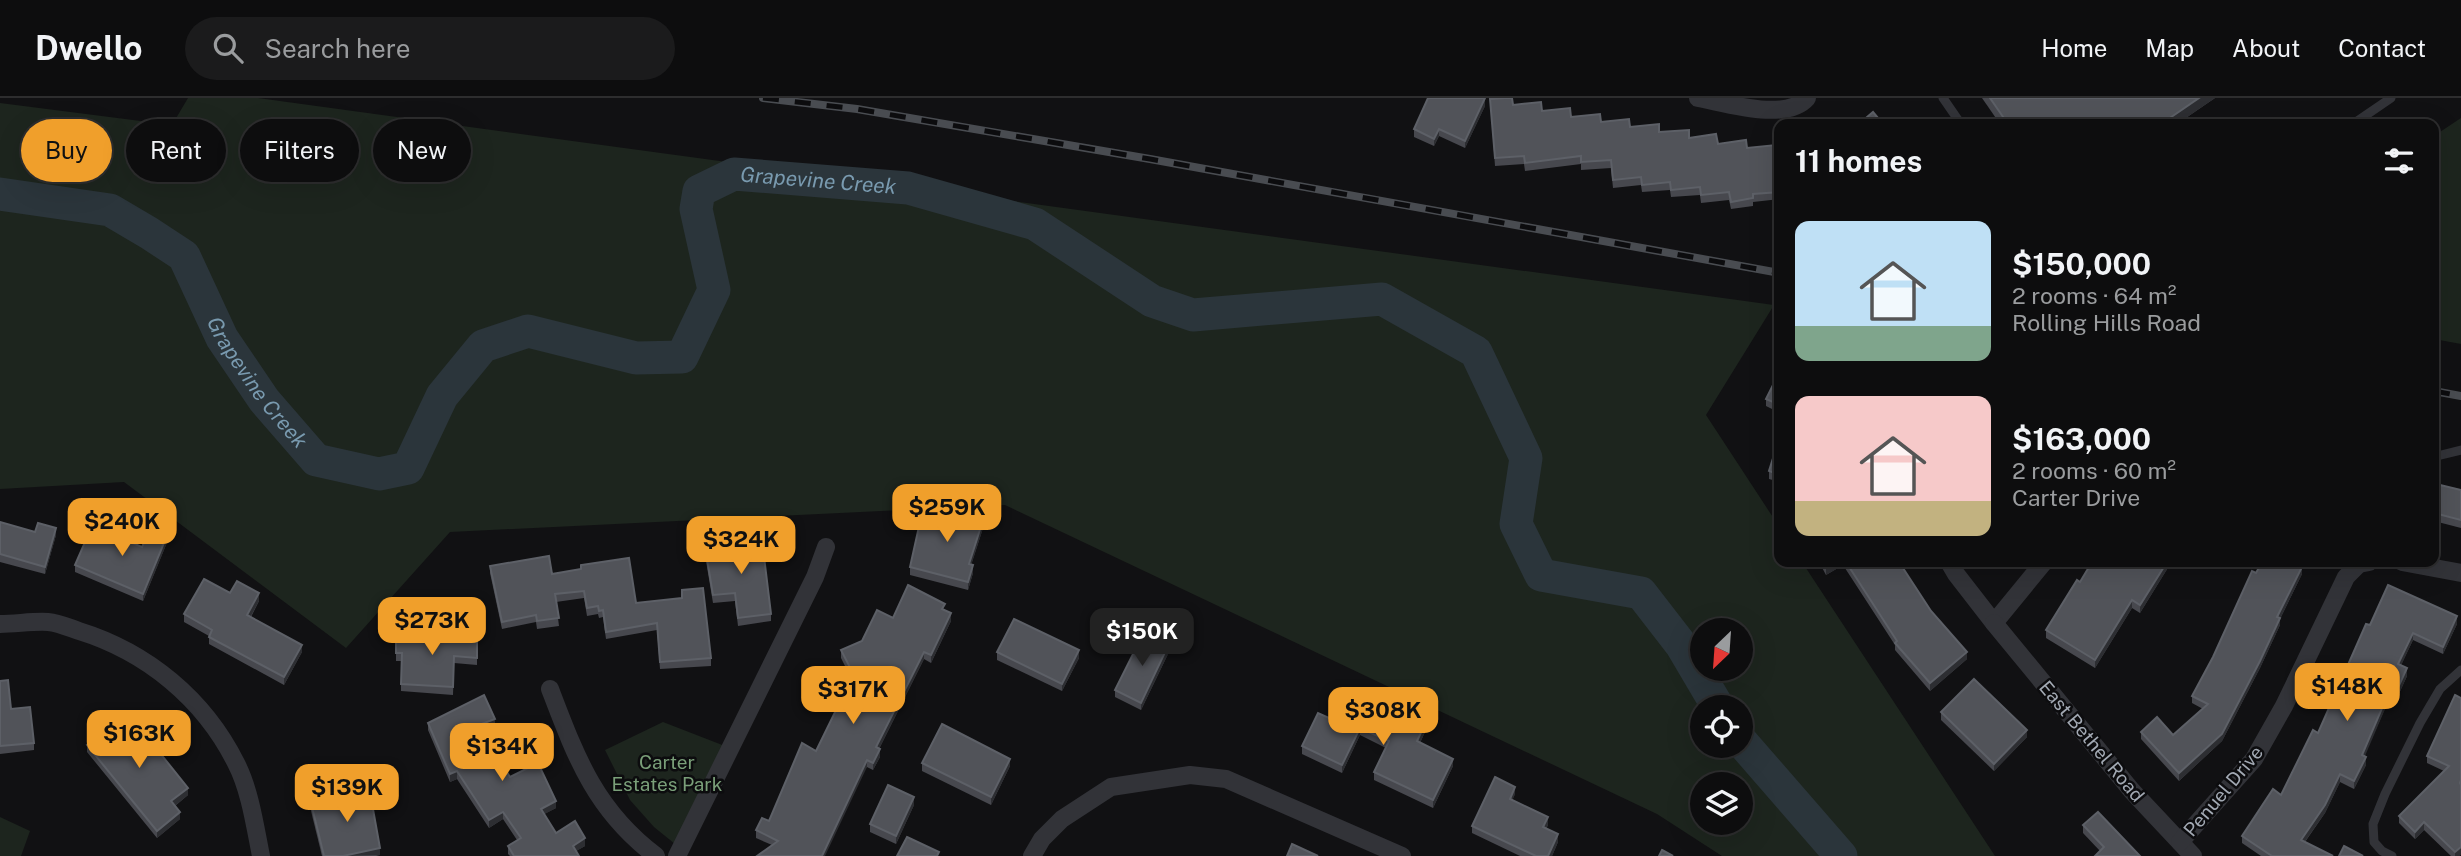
<!DOCTYPE html>
<html lang="en">
<head>
<meta charset="utf-8">
<style>
	:root { --surface:#0d0d0e; --page:#1b1b1c; --text:#f1f3f6; --muted:#9a9c9e; --line:#2d2d2e; --accent:#f09f2b }
	body { margin:0; font-family:"Public Sans",sans-serif; background:var(--page); color:var(--text); height:100vh; display:flex; flex-direction:column; font-size:26px; white-space:nowrap }
	* { box-sizing:border-box; margin:0 }
	p { font-size:23px; color:var(--muted) }
	.icon { flex:none; width:38px; height:38px; fill:none; stroke:currentColor; stroke-width:2; stroke-linecap:round; stroke-linejoin:round }
	.map { position:relative; flex:1; overflow:hidden }
	.side { position:absolute; left:1774px; top:21px; width:665px; height:448px; display:flex; flex-direction:column; background:var(--surface); border-radius:14px; box-shadow:0 7px 28px #0002,0 0 0 2px var(--line) }
	.side>* { flex:none }
	.hud { position:absolute; left:21px; top:21px; width:665px; height:63px; display:flex; gap:14px }
	.needle { width:46px; rotate:205deg }
	.tools { position:absolute; left:1690px; top:520px; display:grid; gap:14px }
	.tools a { display:grid; place-items:center; width:63px; height:63px; border-radius:50%; background:var(--surface); box-shadow:0 7px 28px #0002,0 0 0 2px var(--line); font-size:35px }
	.price { position:absolute; translate:-50% -60px; padding:0 16px; border-radius:14px; background:var(--accent); color:#111; font-size:23px; line-height:46px; filter:drop-shadow(0 2px 4px #0008) }
	.price::after { content:''; position:absolute; left:50%; top:42px; width:21px; height:16px; margin-left:-10px; background:inherit; clip-path:polygon(0 0,100% 0,50% 100%) }
	.price.current { background:#222; color:#fff }
	ul { padding:0; list-style:none }
	li { display:flex; align-items:center; gap:21px; height:175px; padding:0 21px }
	li span { display:grid; place-items:center; flex:none; width:196px; height:140px; border-radius:14px; color:#555 }
	li>.icon { margin-inline-start:auto }
	span .icon { width:84px; height:84px; fill:#fffc; stroke-width:1 }
	li b { font-size:30px }
	h2 { display:flex; justify-content:space-between; align-items:center; height:84px; padding:0 21px; font-size:30px }
	.pill { padding:0 24px; border-radius:32px; background:var(--surface); box-shadow:0 7px 28px #0002,0 0 0 2px var(--line); font-size:24px; line-height:63px }
	.pill.current { background:var(--accent); color:#111 }
	header { display:flex; align-items:center; gap:42px; box-sizing:border-box; height:98px; padding:0 35px; background:var(--surface); border-bottom:2px solid var(--line) }
	header strong { font-size:33px }
	nav { display:flex; gap:38px; margin-inline-start:auto; font-size:24px }
	.search { width:490px; height:63px; background:var(--page); display:flex; align-items:center; gap:18px; box-sizing:border-box; padding:0 24px; border-radius:38px; color:var(--muted); font-size:26px }
	.map>svg:first-child { display:block }
	.green { fill:#1d251e; fill-rule:evenodd }
	.lines { fill:none; stroke-linecap:round; stroke-linejoin:round }
	.river { stroke:#2b353b; stroke-width:33 }
	.service { stroke:#323338; stroke-width:9 }
	.minor { stroke:#323338; stroke-width:18 }
	.rail-casing { stroke:#494c51; stroke-width:8 }
	.rail { stroke:#0c0c0e; stroke-width:5; stroke-dasharray:16; stroke-linecap:butt }
	.wall { fill:#47484e }
	.shaded-wall { fill:#2d2e32 }
	.building { fill:#515359; stroke:#5d6067; stroke-width:2 }
	.labels { text-anchor:middle; stroke-width:5; stroke-linejoin:round; paint-order:stroke }
	.street-label { font-size:19px; fill:#a2a9b3; stroke:#0c0c0e }
	.park-label { font-size:19px; fill:#7a9f79; stroke:#0c0c0e }
	.water-label { font-size:21px; font-style:italic; fill:#799aaf; stroke:#0c0c0e }
</style>
</head>
<body>
<header>
<strong>Dwello</strong>
<div class="search"><svg class="icon" aria-label="search" viewBox="0 0 24 24"><circle cx="10" cy="10" r="6"/><path d="M15 15l6 6"/></svg>Search here</div>
<nav><a>Home</a><a>Map</a><a>About</a><a>Contact</a></nav>
</header>
<div class="map">
<svg width="2461" height="758" viewBox="0 0 2461 758">
	<rect width="100%" height="100%" fill="#111113"/>
	<g class="green">
		<path d="M188 0H258L1774 207 1706 317 1780 430V464H1802L1995 758H1722L1657 716 1005 407 450 434 346 550 124 384 0 391V5L172 27ZM1703 532H1741V570H1703ZM1703 609H1741V648H1703ZM1703 686H1741V724H1703Z"/>
		<polygon points="2461,20 2461,246 2434,241 2434,38"/>
		<polygon points="663,624 730,650 680,750 654,729 630,702 605,652"/>
		<polygon points="0,719 30,733 21,758 0,758"/>
	</g>
	<g class="lines">
		<g class="river">
			<path id="s1" d="M0 96 110 112 149 135 184 158 222 240 264 302 316 362 379 376 408 370 442 298 483 248 528 233 636 260 682 259 714 192 696 111 699 93 734 76 908 90 1035 126 1152 203 1193 217 1382 201 1476 254 1526 360 1516 426 1541 477 1641 495 1682 548 1718 609"/>
			<polyline points="1741,643 1841,758"/>
		</g>
		<g class="service">
			<polyline points="1943,0 1961,26"/>
			<polyline points="2353,26 2391,0"/>
			<polyline points="2434,363 2437,358 2461,352"/>
			<polyline points="2392,758 2382,753 2374,744 2373,726 2385,696 2420,625 2440,591 2461,572"/>
		</g>
		<g class="minor">
			<path d="M1698 0C1726 5 1786 24 1807 0"/>
			<polyline points="1949,464 1956,476 1994,525 2044,464"/>
			<polyline points="2402,464 2461,475"/>
			<polyline points="1994,525 2132,693 2193,758"/>
			<path d="M0 526C16 526 33 523 48 524 59 525 70 530 79 533 147 554 204 601 236 665 250 692 255 728 261 758"/>
			<path d="M550 591C576 659 595 712 656 758"/>
			<polyline points="2180,744 2254,661 2284,608 2346,479 2359,466 2369,464"/>
			<polyline points="677,758 815,479 826,449"/>
			<polyline points="1032,758 1042,741 1062,721 1111,689 1190,677 1226,681 1402,758"/>
		</g>
		<g class="rail-casing">
			<g id="rail">
				<polyline points="763,0 857,11 1150,61 1780,175"/>
				<polyline points="2434,293 2461,298"/>
			</g>
		</g>
		<use href="#rail" class="rail"/>
	</g>
	<g class="wall">
		<polygon points="1982,0 2215,0 2177,26 2000,26"/>
		<polygon points="1490,1 1571,19 1659,34 1718,46 1780,54 1780,101 1753,104 1753,108 1731,111 1729,102 1701,105 1700,97 1671,99 1670,92 1642,94 1641,87 1613,90 1611,70 1581,72 1581,66 1525,73 1524,66 1495,68"/>
		<polygon points="1485,8 1465,50 1439,38 1434,48 1414,39 1414,31"/>
		<polygon points="1780,280 1780,315 1766,308 1766,301"/>
		<polygon points="1780,338 1780,384 1769,381 1769,373"/>
		<polygon points="2461,392 2461,430 2434,423 2434,394"/>
		<polygon points="944,421 984,427 971,467 973,475 968,492 910,477 910,469"/>
		<polygon points="0,424 35,434 56,437 45,476 0,464"/>
		<polygon points="168,442 143,503 75,474 75,467"/>
		<polygon points="705,449 771,516 771,523 738,528 735,503 713,505 705,457"/>
		<polygon points="1819,464 1899,464 1931,513 1967,561 1930,593 1895,552 1895,547 1843,467 1826,477"/>
		<polygon points="2169,464 2169,468 2140,515 2132,510 2095,570 2046,540 2046,532 2122,467"/>
		<polygon points="490,468 552,476 636,505 682,500 682,492 711,560 711,568 660,571 657,532 606,541 603,519 599,520 598,516 587,518 584,500 556,504 559,528 537,531 536,524 502,531 490,475"/>
		<polygon points="2256,475 2302,476 2280,521 2280,527 2260,570 2222,643 2179,683 2141,641 2141,634 2173,637 2203,611 2192,605 2192,598 2213,559"/>
		<polygon points="230,495 259,503 251,519 302,554 284,587 209,546 209,538 184,524 184,516"/>
		<polygon points="945,513 951,523 931,565 924,561 879,651 880,659 873,672 867,669 772,747 756,740 756,732 769,723 816,653 838,608 824,602 824,594 853,584 841,560 841,552 862,543 893,520"/>
		<polygon points="2457,526 2443,556 2413,542 2401,567 2407,578 2397,600 2391,597 2364,658 2366,667 2354,691 2340,684 2325,715 2305,744 2333,758 2261,758 2242,745 2242,738 2281,697 2318,635 2370,527"/>
		<polygon points="396,535 477,544 477,567 454,565 453,597 401,593 401,563 396,563"/>
		<polygon points="997,554 1079,560 1062,593 997,562"/>
		<polygon points="1168,556 1141,612 1115,599 1115,592"/>
		<polygon points="0,583 11,611 34,645 34,652 0,656"/>
		<polygon points="2461,600 2461,756 2459,758 2451,758 2424,732 2415,741 2399,725 2399,718 2444,673 2427,665 2427,658"/>
		<polygon points="1941,614 2027,639 1994,673 1941,622"/>
		<polygon points="1399,623 1425,634 1420,645 1453,668 1433,710 1374,682 1374,674 1386,650 1360,637 1342,675 1302,656 1302,648 1338,624"/>
		<polygon points="428,625 495,629 484,633 493,652 510,679 556,710 544,716 556,735 585,748 576,753 579,758 510,758 508,756 508,748 517,742 503,721 489,730 457,681 450,684 428,632"/>
		<polygon points="87,647 188,697 175,708 180,721 157,740 87,654"/>
		<polygon points="922,665 1010,668 991,707 922,673"/>
		<polygon points="1515,696 1512,702 1548,727 1546,731 1558,744 1552,758 1520,758 1472,735 1472,728"/>
		<polygon points="311,705 380,757 376,758 322,758 311,713"/>
		<polygon points="914,707 896,746 870,734 870,726"/>
		<polygon points="2083,727 2140,758 2100,753 2083,735"/>
	</g>
	<g class="shaded-wall">
		<polygon points="1485,0 1485,8 1465,50 1465,43"/>
		<polygon points="2199,0 2215,0 2177,26 2161,26"/>
		<polygon points="1439,31 1439,38 1434,48 1434,41"/>
		<polygon points="984,419 984,427 969,474 969,466"/>
		<polygon points="56,430 56,437 45,476 45,469"/>
		<polygon points="168,435 168,442 143,503 143,496"/>
		<polygon points="1836,464 1843,464 1843,467 1826,477 1826,469"/>
		<polygon points="2167,464 2169,464 2169,468 2140,515 2140,507"/>
		<polygon points="973,467 973,475 968,492 968,484"/>
		<polygon points="2302,469 2302,476 2280,521 2280,527 2260,570 2222,643 2179,683 2179,675 2277,519"/>
		<polygon points="259,495 259,503 247,525 247,517"/>
		<polygon points="2132,502 2132,510 2095,570 2095,562"/>
		<polygon points="951,515 951,523 931,565 931,557"/>
		<polygon points="2457,518 2457,526 2443,556 2443,549"/>
		<polygon points="2413,535 2413,542 2398,574 2398,566"/>
		<polygon points="302,547 302,554 284,587 284,579"/>
		<polygon points="1168,548 1168,556 1141,612 1141,605"/>
		<polygon points="1079,552 1079,560 1062,593 1062,586"/>
		<polygon points="924,554 924,561 876,657 876,649"/>
		<polygon points="1967,554 1967,561 1930,593 1930,585"/>
		<polygon points="2407,570 2407,578 2397,600 2397,592"/>
		<polygon points="2391,589 2391,597 2362,665 2362,657"/>
		<polygon points="495,621 495,629 479,635 479,627"/>
		<polygon points="1425,626 1425,634 1417,651 1417,643"/>
		<polygon points="1360,630 1360,637 1342,675 1342,667"/>
		<polygon points="2027,632 2027,639 1994,673 1994,666"/>
		<polygon points="880,651 880,659 873,672 873,665"/>
		<polygon points="2366,659 2366,667 2354,691 2354,683"/>
		<polygon points="1010,661 1010,668 991,707 991,699"/>
		<polygon points="1453,661 1453,668 1433,710 1433,702"/>
		<polygon points="867,662 867,669 825,758 822,758"/>
		<polygon points="457,673 457,681 450,684 450,676"/>
		<polygon points="2340,676 2340,684 2325,715 2301,749 2301,742"/>
		<polygon points="1515,689 1515,696 1510,708 1510,701"/>
		<polygon points="188,690 188,697 171,711 171,703"/>
		<polygon points="914,699 914,707 896,746 896,738"/>
		<polygon points="556,703 556,710 541,718 541,711"/>
		<polygon points="180,714 180,721 157,740 157,733"/>
		<polygon points="503,714 503,721 489,730 489,722"/>
		<polygon points="1548,719 1548,727 1543,737 1543,729"/>
		<polygon points="2424,724 2424,732 2415,741 2415,734"/>
		<polygon points="1558,736 1558,744 1552,758 1548,758"/>
		<polygon points="585,740 585,748 573,755 573,748"/>
		<polygon points="2461,749 2461,756 2459,758 2455,758 2455,754"/>
		<polygon points="380,750 380,757 343,758"/>
	</g>
	<g class="building">
		<polygon points="1428,0 1485,0 1465,43 1439,31 1434,41 1414,31"/>
		<polygon points="1505,0 1512,0 1513,7 1541,4 1542,13 1570,10 1571,19 1600,16 1601,24 1629,21 1630,29 1659,26 1659,34 1689,32 1689,40 1716,36 1718,46 1746,42 1747,50 1776,47 1776,54 1780,54 1780,94 1753,96 1753,100 1731,104 1729,94 1701,97 1700,89 1671,92 1670,84 1642,87 1641,79 1613,82 1611,62 1581,64 1581,58 1525,65 1524,58 1495,60 1490,1"/>
		<polygon points="1990,0 2199,0 2161,26 2008,26"/>
		<polygon points="1873,14 1883,26 1859,26"/>
		<polygon points="1777,279 1780,280 1780,307 1766,301"/>
		<polygon points="1780,338 1780,377 1769,373"/>
		<polygon points="2436,386 2461,392 2461,422 2434,415 2434,394"/>
		<polygon points="948,409 984,419 969,466 973,467 968,484 910,469 922,415 944,421"/>
		<polygon points="0,424 35,434 38,425 56,430 45,469 0,456"/>
		<polygon points="92,428 142,449 152,428 168,435 143,496 75,467"/>
		<polygon points="762,442 771,516 738,520 735,495 713,497 705,449"/>
		<polygon points="549,458 552,476 581,471 581,467 629,460 636,505 682,500 682,492 703,490 711,560 660,564 657,525 606,534 603,512 599,513 598,508 587,510 584,493 555,496 559,520 537,523 536,517 502,524 490,468"/>
		<polygon points="1823,464 1836,464 1826,469"/>
		<polygon points="1846,464 1899,464 1931,513 1967,554 1930,585 1895,545 1897,543"/>
		<polygon points="2092,464 2116,464 2122,467 2124,464 2167,464 2140,507 2132,502 2095,562 2046,532 2077,482 2080,484"/>
		<polygon points="2262,464 2292,464 2302,469 2277,519 2280,520 2260,563 2222,636 2179,675 2141,634 2157,619 2173,637 2208,606 2192,598 2213,559 2252,473 2256,475"/>
		<polygon points="204,481 230,495 237,483 259,495 247,517 302,547 284,579 209,539 212,532 184,516"/>
		<polygon points="908,487 945,506 942,511 951,515 931,557 924,554 876,649 880,651 873,665 867,662 822,758 757,758 778,743 756,732 762,720 769,723 802,645 816,653 841,602 824,594 832,574 859,587 841,552 862,543 877,512 893,520"/>
		<polygon points="2388,487 2457,518 2443,549 2413,535 2398,566 2407,570 2397,592 2391,589 2362,657 2366,659 2354,683 2340,676 2325,707 2301,742 2333,758 2272,758 2242,738 2273,691 2281,697 2313,632 2318,635 2366,526 2370,527"/>
		<polygon points="1014,521 1079,552 1062,586 997,554"/>
		<polygon points="434,528 454,530 453,542 477,544 477,560 454,558 453,589 401,586 402,555 396,555 396,535 433,538"/>
		<polygon points="1143,536 1168,548 1141,605 1115,592"/>
		<polygon points="1974,581 2027,632 1994,666 1941,614"/>
		<polygon points="8,582 11,611 30,609 34,645 0,648 0,583"/>
		<polygon points="484,597 495,621 479,627 491,640 493,652 510,679 538,665 556,703 541,711 556,735 575,723 585,740 573,748 579,758 514,758 508,748 521,740 503,714 489,722 457,673 450,676 428,625"/>
		<polygon points="2455,597 2461,600 2461,682 2460,685 2461,687 2461,749 2455,754 2424,724 2415,734 2399,718 2449,668 2427,658"/>
		<polygon points="1349,600 1399,623 1402,616 1425,626 1417,643 1453,661 1433,702 1374,674 1389,643 1360,630 1342,667 1302,648 1318,615 1338,624"/>
		<polygon points="127,614 188,690 171,703 180,714 157,733 87,647"/>
		<polygon points="942,626 1010,661 991,699 922,665"/>
		<polygon points="1495,679 1515,689 1510,701 1548,719 1543,729 1558,736 1548,758 1536,758 1472,728"/>
		<polygon points="888,687 914,699 896,738 870,726"/>
		<polygon points="369,689 380,750 343,758 324,758 311,705"/>
		<polygon points="2098,714 2140,758 2095,758 2104,749 2083,727"/>
		<polygon points="907,739 939,754 937,758 897,758"/>
		<polygon points="1292,746 1318,758 1287,758"/>
		<polygon points="2344,748 2363,758 2339,758"/>
		<polygon points="1662,752 1673,758 1659,758"/>
	</g>
	<g class="labels">
		<g class="street-label">
			<text transform="translate(2092 643) rotate(50)" y="7">East Bethel Road</text>
			<text transform="translate(2223 693) rotate(-50)" y="7">Penuel Drive</text>
		</g>
		<g class="park-label">
			<text x="667" y="671">Carter<tspan x="667" dy="22">Estates Park</tspan></text>
		</g>
		<g class="water-label">
			<text dy="7" stroke="none"><textPath href="#s1" startOffset="1185">Grapevine Creek</textPath></text>
			<text dy="7" stroke="none"><textPath href="#s1" startOffset="345">Grapevine Creek</textPath></text>
		</g>
	</g>
</svg>
<div class="tools">
<a><svg class="needle" viewBox="-14 -14 28 28"><path d="M0-13l5 13h-10z" fill="#e53935"/><path d="M0 13l5-13h-10z" fill="#9a9c9e"/></svg></a>
<a><svg class="icon" aria-label="locate" viewBox="0 0 24 24"><circle cx="12" cy="12" r="6"/><path d="M12 2v4M12 18v4M2 12h4M18 12h4"/></svg></a>
<a><svg class="icon" aria-label="layers" viewBox="0 0 24 24"><path d="M12 4l9 5-9 5-9-5zM3 14l9 5 9-5"/></svg></a>
</div>
<b class="price" style="left:947px;top:446px">$259K</b>
<b class="price" style="left:122px;top:460px">$240K</b>
<b class="price" style="left:741px;top:478px">$324K</b>
<b class="price" style="left:432px;top:559px">$273K</b>
<b class="price current" style="left:1142px;top:570px">$150K</b>
<b class="price" style="left:2347px;top:625px">$148K</b>
<b class="price" style="left:853px;top:628px">$317K</b>
<b class="price" style="left:1383px;top:649px">$308K</b>
<b class="price" style="left:139px;top:672px">$163K</b>
<b class="price" style="left:502px;top:685px">$134K</b>
<b class="price" style="left:347px;top:726px">$139K</b>
<div class="hud">
<a class="pill current">Buy</a>
<a class="pill">Rent</a>
<a class="pill">Filters</a>
<a class="pill">New</a>
</div>
<section class="side">
<h2>11 homes<svg class="icon" aria-label="filters" viewBox="0 0 24 24"><path d="M4 7h16M4 17h16"/><circle cx="9" cy="7" r="2"/><circle cx="15" cy="17" r="2"/></svg></h2>
<ul>
<li><span style="background:linear-gradient(#bfe0f5 75%,#7fa58c 0)"><svg class="icon" aria-label="home" viewBox="0 0 24 24"><path d="M3 11l9-7 9 7M6 9v11h12V9"/></svg></span><div><b>$150,000</b><p>2 rooms · 64 m²</p><p>Rolling Hills Road</p></div></li>
<li><span style="background:linear-gradient(#f6c9c9 75%,#c2b280 0)"><svg class="icon" aria-label="home" viewBox="0 0 24 24"><path d="M3 11l9-7 9 7M6 9v11h12V9"/></svg></span><div><b>$163,000</b><p>2 rooms · 60 m²</p><p>Carter Drive</p></div></li>
</ul>
</section>
</div>
</body>
</html>
